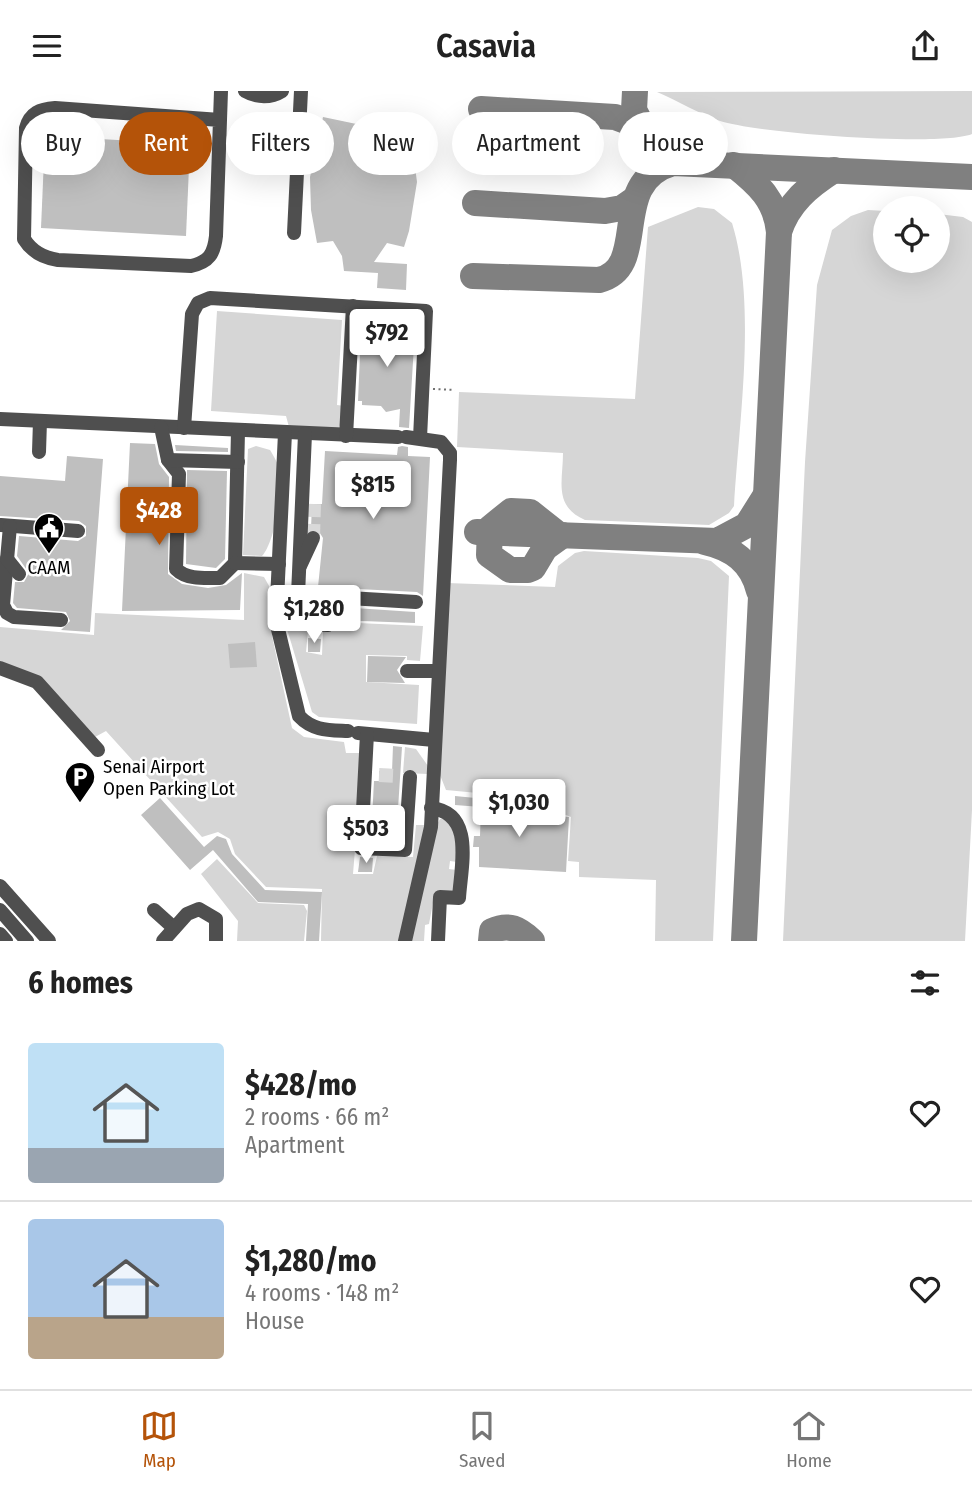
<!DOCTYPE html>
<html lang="en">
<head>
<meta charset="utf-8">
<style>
	:root { --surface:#fff; --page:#f2f2f2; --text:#222; --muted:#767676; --line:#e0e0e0; --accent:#b45309 }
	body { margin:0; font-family:"Fira Sans Condensed",sans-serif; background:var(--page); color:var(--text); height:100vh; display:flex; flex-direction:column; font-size:26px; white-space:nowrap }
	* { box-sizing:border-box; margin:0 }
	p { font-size:23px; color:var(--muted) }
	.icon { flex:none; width:38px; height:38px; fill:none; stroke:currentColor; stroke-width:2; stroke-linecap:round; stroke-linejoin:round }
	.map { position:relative; height:850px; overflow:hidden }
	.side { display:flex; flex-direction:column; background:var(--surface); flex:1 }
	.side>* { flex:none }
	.hud { position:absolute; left:21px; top:21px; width:931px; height:63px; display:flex; gap:14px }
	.fabs { position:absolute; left:873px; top:105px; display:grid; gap:14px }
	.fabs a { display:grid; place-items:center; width:77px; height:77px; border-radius:50%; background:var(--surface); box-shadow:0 7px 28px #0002; font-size:35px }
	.price { position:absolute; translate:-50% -60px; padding:0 16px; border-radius:7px; background:#fff; color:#222; font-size:23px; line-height:46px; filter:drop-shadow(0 2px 4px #0008) }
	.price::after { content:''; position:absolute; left:50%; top:42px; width:21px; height:16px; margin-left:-10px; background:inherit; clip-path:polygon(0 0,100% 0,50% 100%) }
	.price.active { background:var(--accent); color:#fff }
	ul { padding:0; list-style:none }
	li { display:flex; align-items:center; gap:21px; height:175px; padding:0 28px }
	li+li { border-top:2px solid var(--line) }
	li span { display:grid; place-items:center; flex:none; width:196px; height:140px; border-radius:7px; color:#555 }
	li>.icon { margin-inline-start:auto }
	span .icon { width:84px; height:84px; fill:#fffc; stroke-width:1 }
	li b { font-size:30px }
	h2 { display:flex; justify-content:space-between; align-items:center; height:84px; padding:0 28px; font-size:30px }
	.chip { padding:0 24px; border-radius:32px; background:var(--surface); box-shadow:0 7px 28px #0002; font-size:24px; line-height:63px }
	.chip.active { background:var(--accent); color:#fff }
	header { display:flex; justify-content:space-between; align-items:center; height:91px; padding:0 28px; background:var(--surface); font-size:32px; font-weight:600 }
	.menu { display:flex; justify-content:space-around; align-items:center; height:98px; border-top:2px solid var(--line); background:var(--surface); font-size:19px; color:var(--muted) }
	.menu a { display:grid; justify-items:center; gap:4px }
	.menu .active { color:var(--accent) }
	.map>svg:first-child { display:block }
	.green { fill:#d6d6d6 }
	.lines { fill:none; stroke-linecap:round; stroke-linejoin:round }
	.taxiway { stroke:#808080; stroke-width:26 }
	.building { fill:#bfbfbf }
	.minor-tunnel { stroke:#d9d9d9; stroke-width:14; stroke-dasharray:14 7; stroke-linecap:butt }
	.path { stroke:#717171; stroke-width:2; stroke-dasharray:2 3.5; stroke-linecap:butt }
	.minor { stroke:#4f4f4f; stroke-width:14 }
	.labels { text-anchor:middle; stroke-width:5; stroke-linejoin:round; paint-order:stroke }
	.poi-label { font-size:19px; fill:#000; stroke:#fff }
</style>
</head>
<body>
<header><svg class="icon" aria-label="menu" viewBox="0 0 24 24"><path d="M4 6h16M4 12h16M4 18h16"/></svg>Casavia<svg class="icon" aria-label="share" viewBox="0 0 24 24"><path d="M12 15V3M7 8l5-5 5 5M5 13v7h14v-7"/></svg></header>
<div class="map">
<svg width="972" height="850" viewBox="0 0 972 850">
	<rect width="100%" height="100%" fill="#fff"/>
	<g class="green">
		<path d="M972 0V43C941 56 756 42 720 30 699 23 678 10 657 1Z"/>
		<path d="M698 116 714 118 732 132C757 213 739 330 734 415L729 422 709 434 585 429C553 415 563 390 563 362L457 356 459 301 635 308 648 136Z"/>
		<polygon points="868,119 885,120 886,170 938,170 938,123 963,126 972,131 972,719 965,850 783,850 805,371 817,194 832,139 851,125"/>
		<polygon points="217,220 342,229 337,314 345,315 345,324 338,338 289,336 286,325 211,320"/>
		<path d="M256 355 270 359C273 364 276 369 278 374 285 393 275 451 262 465L243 464 248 358Z"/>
		<polygon points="584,460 698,467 711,470 729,485 713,850 655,850 656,789 579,786 579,771 568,770 571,726 566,724 498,720 499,704 446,699 438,679 447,492 555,496 558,475 575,462"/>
		<polygon points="244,482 264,486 273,502 272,545 292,637 304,646 344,651 346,662 363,662 353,783 373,783 377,765 413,766 416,734 425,734 399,850 321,850 322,798 266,796 235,763 230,748 218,741 202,746 106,640 95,646 0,571 0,536 94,544 95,522 244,529"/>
		<polygon points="336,531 423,535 420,570 407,569 407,565 366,564 366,591 419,594 417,633 319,626 312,621 287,538 308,539 306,561 322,564 323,540 335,539"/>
		<polygon points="405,656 416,658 428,675 428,683 403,682"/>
		<polygon points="440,728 444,728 456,739 457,771 450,770 449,778 457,779 455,802 435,801 429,833 425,834 424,850 410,850 435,737"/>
		<polygon points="217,768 258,812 304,814 307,820 304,850 237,850 238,830 201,783"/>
	</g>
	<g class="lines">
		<g class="taxiway">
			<polyline points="635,0 634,19 648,46"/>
			<polyline points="481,18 615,26 634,33 645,42"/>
			<path d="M734 74C758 93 776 109 779 141"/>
			<polyline points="475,112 605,120 622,117 635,108"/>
			<path d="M473 185 599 189C652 176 606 91 673 72L972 86"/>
			<polyline points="477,441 717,450 747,434 764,407"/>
			<polyline points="559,444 530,421 511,420 490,437 489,464 510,479 528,479 533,477 545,457 563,444"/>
			<path d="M705 451C732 457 752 471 759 500"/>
			<path d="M491 850 492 840C509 832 519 838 532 850"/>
			<path d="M744 850 779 141C788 112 809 95 834 79"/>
		</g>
	</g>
	<g class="building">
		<polygon points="323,26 366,35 409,30 417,91 409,140 404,156 387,152 374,171 407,173 406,199 377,197 378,182 344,180 342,165 333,150 317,152 311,119 310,86"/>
		<polygon points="45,45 190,53 186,145 41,137"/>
		<polygon points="390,230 396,236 415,237 409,337 399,336 400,318 386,321 381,315 362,314 362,310 358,310 361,239 366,239 366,235 385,236"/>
		<polygon points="130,352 155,353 159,373 169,386 168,483 182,493 208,497 226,494 242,482 240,519 122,520"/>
		<polygon points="175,354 228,357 228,361 176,360"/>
		<polygon points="402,355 408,356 408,365 430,366 423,505 417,501 318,496 323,447 318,439 311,438 312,413 322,413 325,360 397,364 398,356"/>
		<polygon points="67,365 103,368 90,541 61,539 70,530 66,521 17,517 13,512 15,491 24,491 29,482 17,465 19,445 78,450 86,445 86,435 79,430 0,425 0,385 65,390"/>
		<polygon points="187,379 227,380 225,468 216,477 186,473"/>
		<polygon points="309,514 415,521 415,532 336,529 329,525 308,523"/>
		<polygon points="308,547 321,548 320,561 308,561"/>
		<polygon points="255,551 257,576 230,577 228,553"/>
		<polygon points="368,565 406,566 397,579 405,592 367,591"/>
		<polygon points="393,655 402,656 396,749 371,747 374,690 379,690 379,680 392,681"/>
		<polygon points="455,705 496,709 495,722 569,726 566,781 479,776 479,756 473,756 474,745 480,745 481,716 455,714"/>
		<polygon points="160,707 204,756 217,745 226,748 232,763 265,799 322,801 319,850 306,850 308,813 258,811 213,759 190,779 141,724"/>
		<polygon points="360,766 373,767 372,781 358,781"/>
	</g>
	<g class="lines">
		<g class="minor-tunnel">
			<polyline points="313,447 314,413"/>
			<polyline points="379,684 400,685"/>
		</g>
		<polyline class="path" points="433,298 455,299"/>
		<g class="minor">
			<path d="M245 0C257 7 271 7 282 0"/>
			<path d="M220 29 55 17C40 18 30 22 26 37L24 148C32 161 44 167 58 169L191 175C209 171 214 163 216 145L221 0"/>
			<polyline points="294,142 301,0"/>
			<polyline points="0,328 398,346"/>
			<path d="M161 336 168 369 179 383 176 478C187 489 205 487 220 487L235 472 238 340"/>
			<polyline points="184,337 192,223 198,212 210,207 426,220 420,347"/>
			<path d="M285 342 276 530 299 625C313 640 329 639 348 640"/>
			<polyline points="305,343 298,504 416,511"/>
			<polyline points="346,345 353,215"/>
			<polyline points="39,361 40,330"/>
			<polyline points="168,369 238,371"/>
			<polyline points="1,434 78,440"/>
			<polyline points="10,435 3,514 7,522 14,526 61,529"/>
			<polyline points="7,468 19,483"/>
			<polyline points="235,472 279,473"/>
			<polyline points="300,475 313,447"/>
			<polyline points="276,530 328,534"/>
			<polyline points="0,577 37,591 98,659"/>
			<polyline points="407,580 438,580"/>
			<polyline points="358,642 434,649"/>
			<polyline points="367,643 361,757 405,759 410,686"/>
			<path d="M431 717C475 722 461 775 459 807L440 806 438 850"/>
			<polyline points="0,795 49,850"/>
			<polyline points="0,819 27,850"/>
			<polyline points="154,819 174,837"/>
			<polyline points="0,843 6,850"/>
			<polyline points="163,850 187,823 199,818 216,828 216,850"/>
			<polyline points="405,850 431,736 450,369 450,362 441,351 406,346"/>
		</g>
	</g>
	<defs>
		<g id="civic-pin" transform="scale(1.575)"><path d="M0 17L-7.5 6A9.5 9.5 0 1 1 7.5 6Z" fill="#000" stroke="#fff"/><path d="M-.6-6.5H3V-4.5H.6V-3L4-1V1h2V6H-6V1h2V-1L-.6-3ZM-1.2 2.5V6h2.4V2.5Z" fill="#fff"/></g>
		<g id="parking-pin" transform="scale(1.575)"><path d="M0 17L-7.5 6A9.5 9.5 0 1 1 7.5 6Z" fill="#000" stroke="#fff"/><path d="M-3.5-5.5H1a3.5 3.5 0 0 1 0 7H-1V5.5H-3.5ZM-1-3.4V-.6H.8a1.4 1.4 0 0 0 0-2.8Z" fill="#fff"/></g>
	</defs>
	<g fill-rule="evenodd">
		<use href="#civic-pin" x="49" y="437"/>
		<use href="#parking-pin" x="80" y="686"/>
	</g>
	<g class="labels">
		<g class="poi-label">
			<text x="49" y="483">CAAM</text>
			<text x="103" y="682" text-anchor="start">Senai Airport<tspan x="103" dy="22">Open Parking Lot</tspan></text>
		</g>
	</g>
</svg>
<div class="fabs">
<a><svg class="icon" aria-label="locate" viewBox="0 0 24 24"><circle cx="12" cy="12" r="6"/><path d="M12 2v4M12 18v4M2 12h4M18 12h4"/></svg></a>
</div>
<b class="price" style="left:387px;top:278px">$792</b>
<b class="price" style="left:373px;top:430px">$815</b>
<b class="price active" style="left:159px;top:456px">$428</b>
<b class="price" style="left:314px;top:554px">$1,280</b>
<b class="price" style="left:519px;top:748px">$1,030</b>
<b class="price" style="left:366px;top:774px">$503</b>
<div class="hud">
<a class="chip">Buy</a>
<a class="chip active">Rent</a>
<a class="chip">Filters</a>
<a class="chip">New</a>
<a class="chip">Apartment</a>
<a class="chip">House</a>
</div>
</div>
<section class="side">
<h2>6 homes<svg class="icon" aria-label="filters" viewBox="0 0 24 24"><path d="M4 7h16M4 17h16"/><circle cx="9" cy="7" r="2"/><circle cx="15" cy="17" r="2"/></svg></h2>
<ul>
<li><span style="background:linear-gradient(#bfe0f5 75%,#9aa5b1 0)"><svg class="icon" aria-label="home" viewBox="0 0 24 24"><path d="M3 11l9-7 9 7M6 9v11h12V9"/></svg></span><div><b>$428/mo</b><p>2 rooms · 66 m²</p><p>Apartment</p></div><svg class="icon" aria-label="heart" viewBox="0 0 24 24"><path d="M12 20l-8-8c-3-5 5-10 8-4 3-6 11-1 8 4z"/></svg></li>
<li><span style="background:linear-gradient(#a9c7e8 70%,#b9a48a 0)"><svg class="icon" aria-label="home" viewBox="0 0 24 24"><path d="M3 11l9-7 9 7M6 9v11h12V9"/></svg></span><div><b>$1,280/mo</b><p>4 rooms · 148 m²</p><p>House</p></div><svg class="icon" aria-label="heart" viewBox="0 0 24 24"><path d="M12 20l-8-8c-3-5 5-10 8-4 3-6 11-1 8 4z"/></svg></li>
</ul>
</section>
<nav class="menu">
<a class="active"><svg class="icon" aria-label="map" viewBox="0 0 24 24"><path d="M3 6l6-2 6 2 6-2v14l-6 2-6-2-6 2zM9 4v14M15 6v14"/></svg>Map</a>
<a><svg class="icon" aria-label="saved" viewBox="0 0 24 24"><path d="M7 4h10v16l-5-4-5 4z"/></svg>Saved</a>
<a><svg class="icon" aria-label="home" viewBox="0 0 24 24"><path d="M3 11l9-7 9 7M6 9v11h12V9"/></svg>Home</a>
</nav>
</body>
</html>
